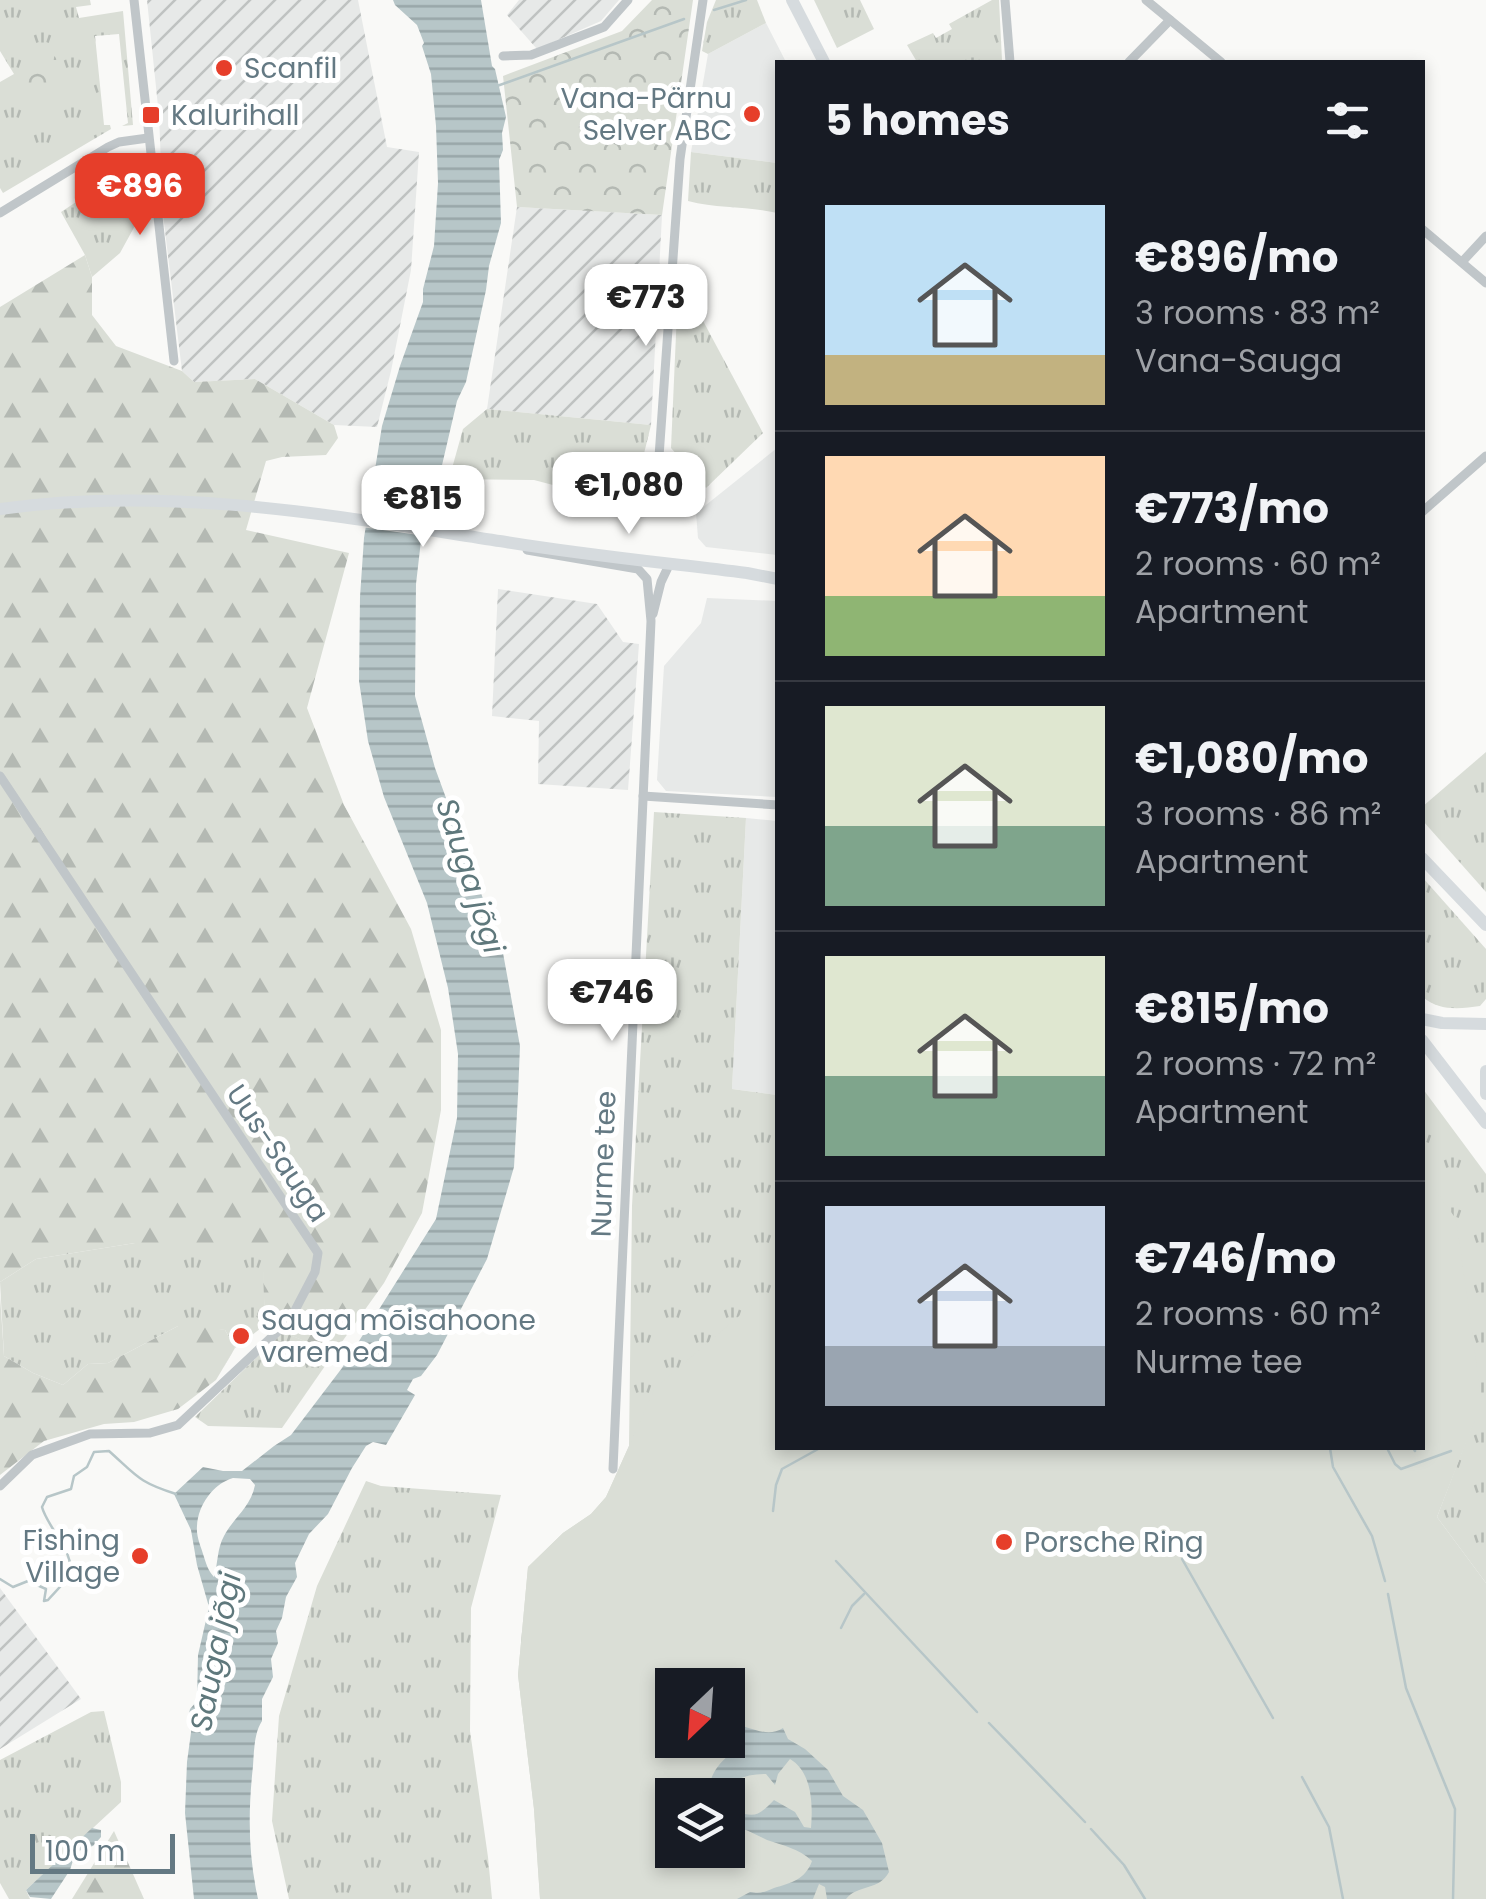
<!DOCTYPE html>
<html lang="en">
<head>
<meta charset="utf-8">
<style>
	:root { --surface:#171b24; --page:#242831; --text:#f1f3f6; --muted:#9ea1a6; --line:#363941; --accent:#e63e2a }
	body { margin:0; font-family:Poppins,sans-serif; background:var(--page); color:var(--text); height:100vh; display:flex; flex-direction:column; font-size:38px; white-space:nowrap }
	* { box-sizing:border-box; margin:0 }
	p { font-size:32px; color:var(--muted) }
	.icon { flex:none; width:55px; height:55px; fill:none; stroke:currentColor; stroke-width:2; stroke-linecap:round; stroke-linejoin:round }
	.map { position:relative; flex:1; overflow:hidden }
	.sheet { position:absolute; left:775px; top:60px; width:650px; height:1390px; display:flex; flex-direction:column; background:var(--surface); border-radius:0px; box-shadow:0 5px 15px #0003 }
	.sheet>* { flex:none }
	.needle { width:65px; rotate:205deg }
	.tools { position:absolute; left:655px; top:1668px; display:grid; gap:20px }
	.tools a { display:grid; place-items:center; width:90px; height:90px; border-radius:0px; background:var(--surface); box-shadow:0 5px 15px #0003; font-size:50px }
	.scale { position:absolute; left:30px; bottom:25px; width:145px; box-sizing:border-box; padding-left:10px; border:5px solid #647983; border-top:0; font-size:28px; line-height:35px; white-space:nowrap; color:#647983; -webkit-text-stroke:8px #fff; paint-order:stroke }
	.price { position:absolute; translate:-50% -85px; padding:0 22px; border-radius:20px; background:#fff; color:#222; font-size:32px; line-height:65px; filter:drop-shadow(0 2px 5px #0008) }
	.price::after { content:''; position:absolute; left:50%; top:60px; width:30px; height:22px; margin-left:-15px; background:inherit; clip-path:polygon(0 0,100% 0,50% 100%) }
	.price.active { background:var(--accent); color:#fff }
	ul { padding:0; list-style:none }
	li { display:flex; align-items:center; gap:30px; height:250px; padding:0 50px }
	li+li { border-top:2px solid var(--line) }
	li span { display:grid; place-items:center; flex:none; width:280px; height:200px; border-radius:0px; color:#555 }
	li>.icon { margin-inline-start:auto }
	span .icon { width:120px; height:120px; fill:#fffc; stroke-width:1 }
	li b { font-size:42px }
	h2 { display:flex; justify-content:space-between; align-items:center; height:120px; padding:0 50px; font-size:42px }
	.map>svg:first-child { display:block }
	.built { fill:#e7e9e8 }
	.industrial { fill:url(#industrial-furrows) }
	.grass { fill:url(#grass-tufts) }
	.forest { fill:url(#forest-firs) }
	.park { fill:url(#park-crowns) }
	.garden { fill:#daded6; fill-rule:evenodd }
	.water { fill:url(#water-rules); fill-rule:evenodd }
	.pier { fill:#f9f9f7 }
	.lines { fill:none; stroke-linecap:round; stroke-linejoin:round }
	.stream { stroke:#b7c6c8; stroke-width:2.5 }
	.street { stroke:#c0c6c9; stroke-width:9 }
	.secondary { stroke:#d6dbde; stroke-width:12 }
	.poi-dot { fill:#e63e2a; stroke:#fff; stroke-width:4 }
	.labels { text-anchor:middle; stroke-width:10; stroke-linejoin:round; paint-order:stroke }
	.poi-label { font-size:28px; fill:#647983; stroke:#fff; text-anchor:start }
	.street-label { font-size:28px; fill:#647983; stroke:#fff }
	.water-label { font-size:30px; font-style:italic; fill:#5f787c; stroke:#fff }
</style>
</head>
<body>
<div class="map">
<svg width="1486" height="1899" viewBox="0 0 1486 1899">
	<defs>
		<pattern id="industrial-furrows" width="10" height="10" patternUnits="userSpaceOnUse" patternTransform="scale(2.5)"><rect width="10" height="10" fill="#e7e9e8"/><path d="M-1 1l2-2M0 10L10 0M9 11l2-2" fill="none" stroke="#bfc2c1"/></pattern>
		<pattern id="grass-tufts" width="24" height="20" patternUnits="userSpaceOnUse" patternTransform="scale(2.5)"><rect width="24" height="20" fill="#daded6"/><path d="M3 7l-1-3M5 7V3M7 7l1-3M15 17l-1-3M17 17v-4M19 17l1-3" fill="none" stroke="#b4b9b3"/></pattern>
		<pattern id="forest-firs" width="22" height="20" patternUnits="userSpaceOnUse" patternTransform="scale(2.5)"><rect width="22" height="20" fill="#daded6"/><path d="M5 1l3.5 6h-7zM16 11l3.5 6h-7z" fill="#b4b9b3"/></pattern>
		<pattern id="park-crowns" width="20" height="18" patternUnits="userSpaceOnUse" patternTransform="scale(2.5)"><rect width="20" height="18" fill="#daded6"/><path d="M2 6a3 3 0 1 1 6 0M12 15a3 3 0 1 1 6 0" fill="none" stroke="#b4b9b3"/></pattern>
		<pattern id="water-rules" width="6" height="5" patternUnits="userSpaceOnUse" patternTransform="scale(2.5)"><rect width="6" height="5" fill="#b7c6c8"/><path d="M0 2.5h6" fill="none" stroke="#98a6a8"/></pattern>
	</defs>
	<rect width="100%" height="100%" fill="#f9f9f7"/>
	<g class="built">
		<polygon points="766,23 786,62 778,62 777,163 691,152 708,54"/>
		<polygon points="777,448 777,555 706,547 698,538 696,513"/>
		<polygon points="707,598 777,601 777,797 666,791 657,780 664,666 701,623"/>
		<polygon points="746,818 777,821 777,1095 732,1089"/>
	</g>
	<g class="industrial">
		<polygon points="147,0 358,0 387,147 419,152 411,270 391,371 377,427 334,425 255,379 194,382 182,371 157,165 161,164 159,116"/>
		<polygon points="519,0 619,0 601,21 537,49 507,15"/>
		<polygon points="517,207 662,215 651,425 487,409"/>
		<polygon points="498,589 597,604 623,642 639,644 628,790 538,784 539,721 492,716"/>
		<polygon points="0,1588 81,1699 0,1749"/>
	</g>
	<g class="grass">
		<polygon points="0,0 90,0 91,5 76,7 79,18 123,11 133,125 122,126 128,123 119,34 95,36 104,125 110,125 111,129 3,193 0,188 0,82 14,74 0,51"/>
		<polygon points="716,0 757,0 766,23 708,54 702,51 707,22"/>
		<polygon points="814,0 860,0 874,29 837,48"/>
		<polygon points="992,0 999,0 1002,60 998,62 917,62 907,45 933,33 936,38 952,29 949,24"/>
		<path d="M691 152 777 163V213C748 206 718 209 688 201Z"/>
		<polygon points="135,163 137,222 120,253 92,277 85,255 61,212"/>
		<polygon points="677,312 701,317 763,433 706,488 671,448"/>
		<polygon points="487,409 651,425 638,478 622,495 587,494 534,480 449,479 463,429"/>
		<polygon points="1486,752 1486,892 1423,821 1422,807"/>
		<polygon points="654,812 746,818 732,1089 777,1095 777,1357 540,1899 534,1809 518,1675 528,1567 563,1533 591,1514 606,1497 629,1446 632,1206"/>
		<path d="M1423 878 1486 949V999L1480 1006C1460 1009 1438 1011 1423 997Z"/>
		<polygon points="1423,1089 1486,1174 1486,1583 1437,1517 1481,1402 1423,1174"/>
		<polygon points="135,1243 263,1243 265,1325 235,1348 225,1330 178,1326 108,1363 88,1364 63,1385 33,1373 4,1356 0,1282 36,1259"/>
		<polygon points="283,1332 334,1353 282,1428 208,1426 195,1417"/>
		<polygon points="366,1481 381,1486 501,1495 471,1608 470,1731 488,1857 492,1899 289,1899 272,1821 279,1716 317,1586"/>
		<polygon points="104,1711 121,1782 121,1802 26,1890 30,1899 9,1899 0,1883 0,1760 91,1712"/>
	</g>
	<g class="forest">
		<polygon points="85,255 92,277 92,315 116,346 182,371 194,382 255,379 334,425 338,438 326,455 282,457 266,461 246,530 349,553 307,708 344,805 411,929 441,1030 441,1110 422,1213 384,1283 334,1353 265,1325 262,1243 135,1243 36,1259 0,1282 0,307"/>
		<polygon points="0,1295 4,1356 33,1373 63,1385 88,1364 108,1363 178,1326 202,1326 225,1330 235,1348 216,1380 178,1409 134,1422 104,1424 44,1441 0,1475"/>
		<polygon points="114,1831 144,1899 72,1899"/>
	</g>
	<g class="park">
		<polygon points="652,0 693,0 662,215 517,207 503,76 622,31"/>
		<polygon points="53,53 65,75 65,93 36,103 21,72"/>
	</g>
	<path class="garden" d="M1423 1173 1456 1219 1482 1402 1437 1517 1486 1583V1899H540L534 1809 518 1675 528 1567 563 1533 591 1514 606 1497 655 1388 759 1299 777 1288 778 1448H1422ZM672 1685H728V1740H672ZM672 1795H728V1850H672Z"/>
	<g class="water">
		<path d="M393 0H481L492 66 495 69 506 117 502 133 503 150 499 160 501 223 489 266 486 290 466 382 457 401 439 478 426 497 416 584 415 696 435 768 503 953 520 1046 518 1095 514 1167 487 1259 437 1355 421 1376 413 1379 407 1390 415 1395 386 1445 373 1442 366 1446 352 1468 328 1514 309 1534 295 1563 297 1577 286 1597 282 1618 276 1631 278 1643 271 1659 273 1677 262 1699V1721C254 1733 254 1752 253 1766 248 1812 248 1854 258 1899H194L185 1813 187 1762 192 1725 187 1723 190 1709 197 1701 198 1655 209 1607 197 1565 191 1530 174 1494 203 1467 223 1471H242L274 1446 291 1435 342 1368 436 1219 457 1118 458 1054 448 988 427 903 384 797 368 741 359 681 360 597 364 538 382 426 400 366 423 302V289L434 246 438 183 436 126 431 74 422 46 424 43 417 25 395 5ZM233 1478 250 1479 255 1485C251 1507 234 1517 224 1536 217 1548 218 1564 214 1577 208 1570 207 1566 204 1557 201 1546 196 1537 197 1526 198 1505 213 1484 233 1478Z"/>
		<path d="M728 1724C747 1723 765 1740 783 1728L788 1739 805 1749 828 1770 843 1796 863 1810 882 1843 889 1872C879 1891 858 1884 846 1899H827L825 1887 819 1884 813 1899H737L750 1892C761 1894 764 1892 774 1888 791 1883 805 1880 812 1861 798 1848 784 1846 767 1840 755 1834 743 1828 729 1824L728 1795H709C708 1779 716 1766 728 1756L726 1748 705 1740H728ZM790 1759C812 1772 813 1804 811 1828L804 1827 795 1812 774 1800C760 1814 756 1819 736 1811 717 1783 741 1774 766 1774L775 1785 778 1774Z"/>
		<polygon points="92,1828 101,1830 101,1837 93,1846 84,1848 75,1854 70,1870 51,1899 30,1897 26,1890"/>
	</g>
	<polygon class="pier" points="365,504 430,513 426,536 361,527"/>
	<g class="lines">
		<g class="stream">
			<polyline points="714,10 746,0"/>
			<polyline points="497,86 684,19"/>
			<polyline points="1330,1448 1333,1467 1372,1536 1385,1581"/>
			<polyline points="1387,1448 1395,1464 1401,1469 1451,1451"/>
			<polyline points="1413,1448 1415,1451"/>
			<polyline points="773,1511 776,1485 782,1469 820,1448"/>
			<polyline points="1182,1559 1273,1718"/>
			<polyline points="836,1561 977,1712"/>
			<path d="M0 1579 13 1587 28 1581 46 1589 44 1601 48 1600C55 1592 65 1583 69 1574 77 1555 47 1527 42 1507L47 1497 71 1489 74 1476 87 1467 94 1452 109 1451C137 1476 138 1482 176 1494"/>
			<polyline points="1388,1594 1406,1688 1455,1809 1453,1899"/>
			<polyline points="841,1628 852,1606 864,1594"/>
			<polyline points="989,1723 1085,1822"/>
			<polyline points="1302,1777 1329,1827 1343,1899"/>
			<polyline points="1091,1829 1124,1865 1145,1899"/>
		</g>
		<g class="street">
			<polyline points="134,0 174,361"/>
			<polyline points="1005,0 1010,62"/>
			<polyline points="1146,0 1221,62"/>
			<polyline points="503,56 531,55 604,27 628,0"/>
			<polyline points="1129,62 1170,20"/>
			<polyline points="0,213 108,147 119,142 148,138"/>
			<polyline points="1422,229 1486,283"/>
			<polyline points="1462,262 1486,236"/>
			<polyline points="657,485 680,159 703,0"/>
			<polyline points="1422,512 1486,456"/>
			<polyline points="527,550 638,569 647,579 651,621 613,1469"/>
			<polyline points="653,614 661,582 670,563"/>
			<polyline points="0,776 318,1253 315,1272 290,1320 178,1425 150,1433 90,1434 32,1455 0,1486"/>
			<polyline points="643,796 778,805"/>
		</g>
		<g class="secondary">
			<polyline points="792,0 824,62"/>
			<path d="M0 509C172 485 336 516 506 542 586 555 667 563 747 573L778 579"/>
			<polyline points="1422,858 1486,925"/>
			<polyline points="1422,1019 1442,1023 1486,1024"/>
			<polyline points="1422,1040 1486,1123"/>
			<polyline points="1486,1071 1486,1094"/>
		</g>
	</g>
	<g class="poi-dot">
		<circle cx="224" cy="68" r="10"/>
		<circle cx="752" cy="114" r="10"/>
		<rect x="141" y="105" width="20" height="20" rx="5"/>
		<circle cx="241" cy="1336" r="10"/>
		<circle cx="1004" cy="1542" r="10"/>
		<circle cx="140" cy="1556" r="10"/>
	</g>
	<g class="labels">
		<g class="poi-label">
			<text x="244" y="78">Scanfil</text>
			<text x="732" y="108" text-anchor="end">Vana-Pärnu<tspan x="732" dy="32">Selver ABC</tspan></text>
			<text x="171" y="125">Kalurihall</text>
			<text x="261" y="1330">Sauga mõisahoone<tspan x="261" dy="32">varemed</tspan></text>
			<text x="120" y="1550" text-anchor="end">Fishing<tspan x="120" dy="32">Village</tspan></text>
			<text x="1024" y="1552">Porsche Ring</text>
		</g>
		<g class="street-label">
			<text transform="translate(278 1153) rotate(56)" y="10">Uus-Sauga</text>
			<text transform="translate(603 1164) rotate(-88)" y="10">Nurme tee</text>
		</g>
		<g class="water-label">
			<text transform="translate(470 876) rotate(72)" y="10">Sauga jõgi</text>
			<text transform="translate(216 1652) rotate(-79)" y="10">Sauga jõgi</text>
		</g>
	</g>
</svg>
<div class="tools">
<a><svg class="needle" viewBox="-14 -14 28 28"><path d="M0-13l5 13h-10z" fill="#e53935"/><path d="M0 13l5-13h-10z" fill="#9ea1a6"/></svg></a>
<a><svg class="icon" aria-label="layers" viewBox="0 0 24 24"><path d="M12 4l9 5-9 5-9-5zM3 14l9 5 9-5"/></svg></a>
</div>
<div class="scale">100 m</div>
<b class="price active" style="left:140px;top:238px">€896</b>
<b class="price" style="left:646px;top:349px">€773</b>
<b class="price" style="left:629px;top:537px">€1,080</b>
<b class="price" style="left:423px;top:550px">€815</b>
<b class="price" style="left:612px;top:1044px">€746</b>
<section class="sheet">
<h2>5 homes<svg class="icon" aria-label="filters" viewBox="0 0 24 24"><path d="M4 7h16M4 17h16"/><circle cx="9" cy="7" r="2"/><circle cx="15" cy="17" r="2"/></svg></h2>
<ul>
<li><span style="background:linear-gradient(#bfe0f5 75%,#c2b280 0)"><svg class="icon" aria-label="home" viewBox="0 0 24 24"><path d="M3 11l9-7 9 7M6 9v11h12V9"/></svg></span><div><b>€896/mo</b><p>3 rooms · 83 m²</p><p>Vana-Sauga</p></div></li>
<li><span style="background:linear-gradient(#ffd9b3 70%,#8fb573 0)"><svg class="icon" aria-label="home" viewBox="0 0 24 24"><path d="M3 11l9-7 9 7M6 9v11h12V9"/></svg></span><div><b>€773/mo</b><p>2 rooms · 60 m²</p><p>Apartment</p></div></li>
<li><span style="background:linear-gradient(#dfe7d0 60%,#7fa58c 0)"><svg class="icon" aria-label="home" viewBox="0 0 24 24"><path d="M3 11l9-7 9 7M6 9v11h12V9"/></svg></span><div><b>€1,080/mo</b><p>3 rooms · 86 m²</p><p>Apartment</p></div></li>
<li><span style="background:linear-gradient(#dfe7d0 60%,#7fa58c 0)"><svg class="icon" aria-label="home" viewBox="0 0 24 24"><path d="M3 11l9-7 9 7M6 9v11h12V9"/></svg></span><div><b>€815/mo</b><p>2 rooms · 72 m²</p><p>Apartment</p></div></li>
<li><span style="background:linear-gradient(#c9d6e8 70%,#9aa5b1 0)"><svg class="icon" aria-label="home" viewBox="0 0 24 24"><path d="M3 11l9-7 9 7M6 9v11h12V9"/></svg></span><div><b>€746/mo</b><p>2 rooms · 60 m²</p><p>Nurme tee</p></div></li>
</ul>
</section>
</div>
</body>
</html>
